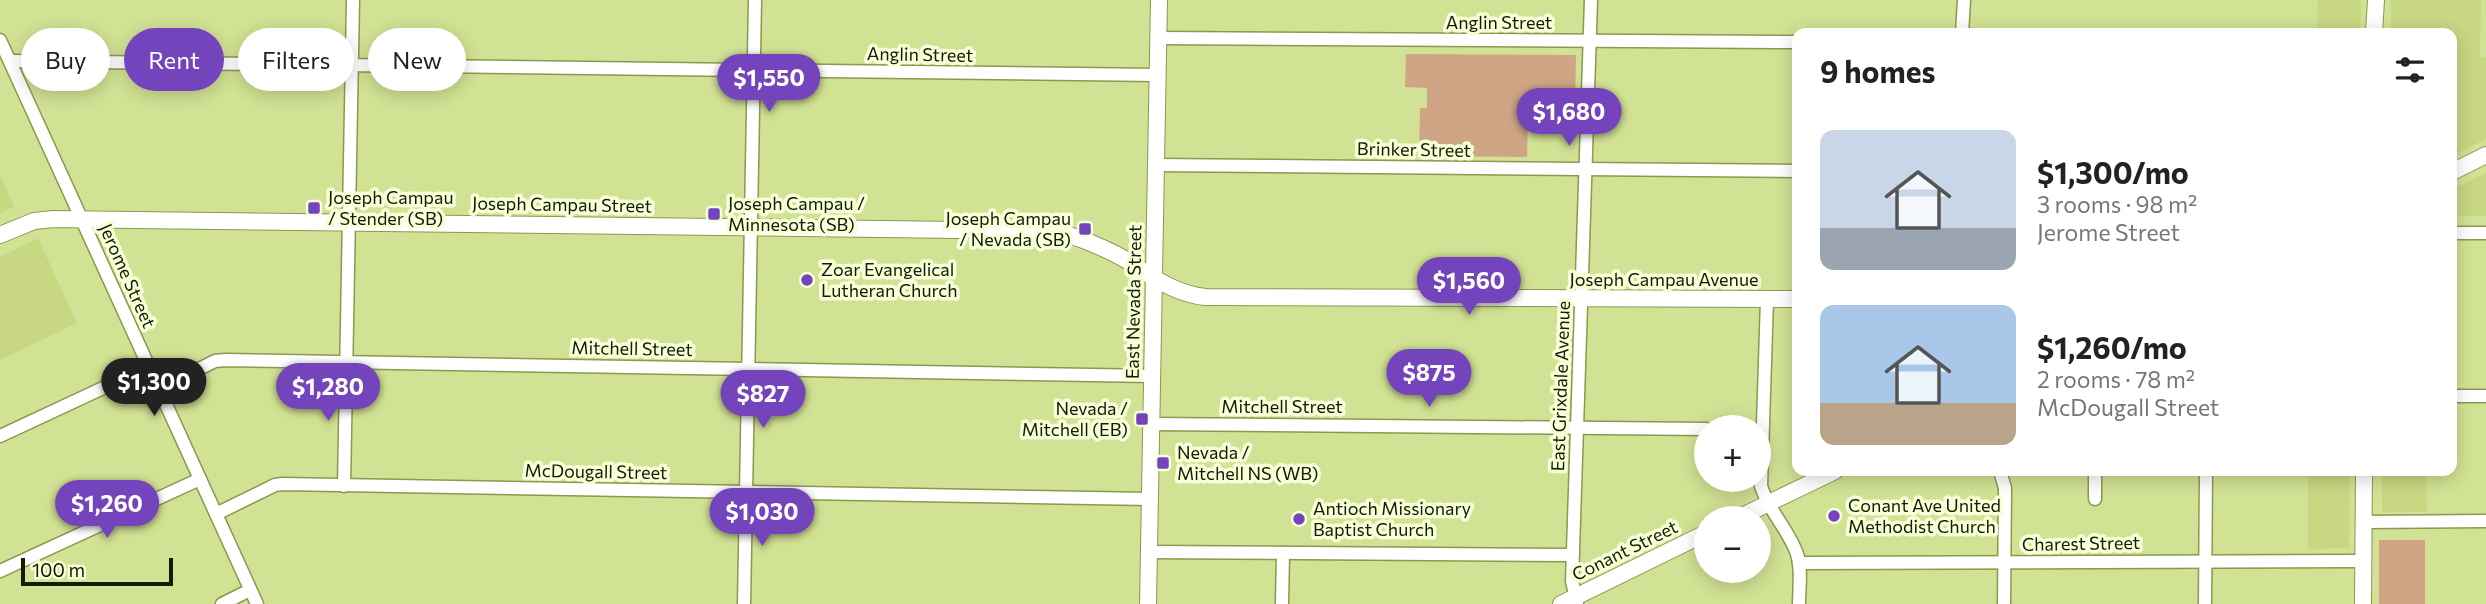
<!DOCTYPE html>
<html lang="en">
<head>
<meta charset="utf-8">
<style>
	:root { --surface:#fff; --page:#f6f6f6; --text:#222; --muted:#767676; --accent:#7344bc }
	body { margin:0; font-family:Commissioner,sans-serif; background:var(--page); color:var(--text); height:100vh; display:flex; flex-direction:column; font-size:26px; white-space:nowrap }
	* { box-sizing:border-box; margin:0 }
	p { font-size:23px; color:var(--muted) }
	.icon { flex:none; width:38px; height:38px; fill:none; stroke:currentColor; stroke-width:2; stroke-linecap:round; stroke-linejoin:round }
	.map { position:relative; flex:1; overflow:hidden }
	.drawer { position:absolute; left:1792px; top:28px; width:665px; height:448px; display:flex; flex-direction:column; background:var(--surface); border-radius:14px; box-shadow:0 4px 18px #0003 }
	.drawer>* { flex:none }
	.banner { position:absolute; left:21px; top:28px; width:665px; height:63px; display:flex; gap:14px }
	.controls { position:absolute; left:1694px; top:415px; display:grid; gap:14px }
	.controls a { display:grid; place-items:center; width:77px; height:77px; border-radius:50%; background:var(--surface); box-shadow:0 4px 18px #0003; font-size:35px }
	.scale { position:absolute; left:21px; bottom:18px; width:152px; box-sizing:border-box; padding-left:7px; border:4px solid #151a00; border-top:0; font-size:19px; line-height:24px; white-space:nowrap; color:#151a00; -webkit-text-stroke:5px #f6ffd8; paint-order:stroke }
	.price { position:absolute; translate:-50% -60px; padding:0 16px; border-radius:24px; background:var(--accent); color:#fff; font-size:23px; line-height:46px; filter:drop-shadow(0 2px 4px #0008) }
	.price::after { content:''; position:absolute; left:50%; top:42px; width:21px; height:16px; margin-left:-10px; background:inherit; clip-path:polygon(0 0,100% 0,50% 100%) }
	.price.selected { background:#222; color:#fff }
	ul { padding:0; list-style:none }
	li { display:flex; align-items:center; gap:21px; height:175px; padding:0 28px }
	li span { display:grid; place-items:center; flex:none; width:196px; height:140px; border-radius:14px; color:#555 }
	li>.icon { margin-inline-start:auto }
	span .icon { width:84px; height:84px; fill:#fffc; stroke-width:1 }
	li b { font-size:30px }
	h2 { display:flex; justify-content:space-between; align-items:center; height:84px; padding:0 28px; font-size:30px }
	.chip { padding:0 24px; border-radius:32px; background:var(--surface); box-shadow:0 4px 18px #0003; font-size:24px; line-height:63px }
	.chip.selected { background:var(--accent); color:#fff }
	.map>svg:first-child { display:block }
	.built { fill:#c7d782 }
	.green { fill:#cfa586 }
	.lines { fill:none; stroke-linecap:round; stroke-linejoin:round }
	.street-casing { stroke:#8b984d; stroke-width:15 }
	.secondary-casing { stroke:#8b984d; stroke-width:18 }
	.street { stroke:#fff; stroke-width:12 }
	.secondary { stroke:#fff; stroke-width:16 }
	.poi-dot { fill:#7344bc; stroke:#f6ffd8; stroke-width:2.5 }
	.labels { text-anchor:middle; stroke-width:7; stroke-linejoin:round; paint-order:stroke }
	.street-label { font-size:18px; fill:#151a00; stroke:#f6ffd8 }
	.poi-label { font-size:18px; fill:#151a00; stroke:#f6ffd8; text-anchor:start }
</style>
</head>
<body>
<div class="map">
<svg width="2486" height="604" viewBox="0 0 2486 604">
	<rect width="100%" height="100%" fill="#d2e294"/>
	<g class="built">
		<polygon points="2318,0 2361,0 2360,33 2317,33"/>
		<polygon points="2391,0 2481,0 2480,57 2486,58 2486,139 2452,156 2452,33 2391,33"/>
		<polygon points="2486,173 2486,216 2452,216 2452,189"/>
		<polygon points="0,175 14,207 0,213"/>
		<polygon points="38,238 77,323 0,360 0,257"/>
		<polygon points="2308,471 2350,471 2349,548 2308,549"/>
		<polygon points="2382,471 2426,471 2427,512 2382,512"/>
	</g>
	<g class="green">
		<polygon points="1406,54 1576,55 1575,109 1528,109 1527,157 1419,156 1420,108 1427,108 1427,88 1405,87"/>
		<rect x="2379" y="540" width="46" height="64"/>
	</g>
	<g class="lines">
		<g class="street-casing">
			<g id="street">
				<polyline points="1962,33 1964,0"/>
				<polyline points="1159,38 1797,42"/>
				<polyline points="0,40 257,604"/>
				<polyline points="10,61 1158,75"/>
				<polyline points="1156,165 1797,171"/>
				<polyline points="2452,233 2486,233"/>
				<path d="M1767 299 1761 486C1769 512 1789 530 1797 554 1802 569 1799 589 1799 604"/>
				<polyline points="159,389 215,361 225,360 1153,376"/>
				<polyline points="2452,396 2486,396"/>
				<polyline points="1151,424 1706,429"/>
				<polyline points="0,436 148,367"/>
				<polyline points="2000,471 2005,488 2004,604"/>
				<polyline points="2095,471 2095,499"/>
				<polyline points="344,486 353,0"/>
				<polyline points="216,514 275,485 282,484 1150,499"/>
				<polyline points="2363,522 2486,521"/>
				<polyline points="1149,552 1573,555"/>
				<polyline points="1799,563 2363,561"/>
				<polyline points="0,571 200,479"/>
				<polyline points="222,604 250,590"/>
				<polyline points="744,604 755,0"/>
				<polyline points="1282,604 1283,553"/>
				<polyline points="1577,604 1572,581 1591,0"/>
				<polyline points="2205,604 2206,471"/>
			</g>
		</g>
		<g class="secondary-casing">
			<g id="secondary">
				<polyline points="2374,33 2376,0"/>
				<polyline points="2452,172 2486,155"/>
				<path d="M0 235 34 221 53 219 1049 231C1073 233 1120 254 1140 269 1161 283 1180 294 1205 297L1797 299"/>
				<polyline points="1738,518 1835,471"/>
				<polyline points="1148,604 1159,0"/>
				<polyline points="1561,604 1706,533"/>
				<polyline points="2363,604 2364,471"/>
			</g>
		</g>
		<use href="#street" class="street"/>
		<use href="#secondary" class="secondary"/>
	</g>
	<g class="poi-dot">
		<rect x="307" y="201" width="14" height="14" rx="3.5"/>
		<rect x="707" y="207" width="14" height="14" rx="3.5"/>
		<rect x="1078" y="222" width="14" height="14" rx="3.5"/>
		<circle cx="807" cy="280" r="7"/>
		<rect x="1135" y="412" width="14" height="14" rx="3.5"/>
		<rect x="1156" y="456" width="14" height="14" rx="3.5"/>
		<circle cx="1834" cy="516" r="7"/>
		<circle cx="1299" cy="519" r="7"/>
	</g>
	<g class="labels">
		<g class="street-label">
			<text x="1499" y="29">Anglin Street</text>
			<text transform="translate(920 55) rotate(1)" y="6">Anglin Street</text>
			<text transform="translate(1414 150) rotate(1)" y="6">Brinker Street</text>
			<text transform="translate(562 205) rotate(1)" y="6">Joseph Campau Street</text>
			<text transform="translate(127 276) rotate(66)" y="6">Jerome Street</text>
			<text x="1664" y="286">Joseph Campau Avenue</text>
			<text transform="translate(1134 302) rotate(-89)" y="6">East Nevada Street</text>
			<text transform="translate(632 349) rotate(1)" y="6">Mitchell Street</text>
			<text transform="translate(1561 386) rotate(-88)" y="6">East Grixdale Avenue</text>
			<text x="1282" y="413">Mitchell Street</text>
			<text transform="translate(596 472) rotate(1)" y="6">McDougall Street</text>
			<text transform="translate(2081 544) rotate(-1)" y="6">Charest Street</text>
			<text transform="translate(1625 551) rotate(-26)" y="6">Conant Street</text>
		</g>
		<g class="poi-label">
			<text x="328" y="204">Joseph Campau<tspan x="328" dy="21">/ Stender (SB)</tspan></text>
			<text x="728" y="210">Joseph Campau /<tspan x="728" dy="21">Minnesota (SB)</tspan></text>
			<text x="1071" y="225" text-anchor="end">Joseph Campau<tspan x="1071" dy="21">/ Nevada (SB)</tspan></text>
			<text x="821" y="276">Zoar Evangelical<tspan x="821" dy="21">Lutheran Church</tspan></text>
			<text x="1128" y="415" text-anchor="end">Nevada /<tspan x="1128" dy="21">Mitchell (EB)</tspan></text>
			<text x="1177" y="459">Nevada /<tspan x="1177" dy="21">Mitchell NS (WB)</tspan></text>
			<text x="1848" y="512">Conant Ave United<tspan x="1848" dy="21">Methodist Church</tspan></text>
			<text x="1313" y="515">Antioch Missionary<tspan x="1313" dy="21">Baptist Church</tspan></text>
		</g>
	</g>
</svg>
<div class="controls">
<a>+</a>
<a>−</a>
</div>
<div class="scale">100 m</div>
<b class="price" style="left:769px;top:114px">$1,550</b>
<b class="price" style="left:1569px;top:148px">$1,680</b>
<b class="price" style="left:1469px;top:317px">$1,560</b>
<b class="price" style="left:1429px;top:409px">$875</b>
<b class="price selected" style="left:154px;top:418px">$1,300</b>
<b class="price" style="left:328px;top:423px">$1,280</b>
<b class="price" style="left:763px;top:430px">$827</b>
<b class="price" style="left:107px;top:540px">$1,260</b>
<b class="price" style="left:762px;top:548px">$1,030</b>
<div class="banner">
<a class="chip">Buy</a>
<a class="chip selected">Rent</a>
<a class="chip">Filters</a>
<a class="chip">New</a>
</div>
<section class="drawer">
<h2>9 homes<svg class="icon" aria-label="filters" viewBox="0 0 24 24"><path d="M4 7h16M4 17h16"/><circle cx="9" cy="7" r="2"/><circle cx="15" cy="17" r="2"/></svg></h2>
<ul>
<li><span style="background:linear-gradient(#c9d6e8 70%,#9aa5b1 0)"><svg class="icon" aria-label="home" viewBox="0 0 24 24"><path d="M3 11l9-7 9 7M6 9v11h12V9"/></svg></span><div><b>$1,300/mo</b><p>3 rooms · 98 m²</p><p>Jerome Street</p></div></li>
<li><span style="background:linear-gradient(#a9c7e8 70%,#b9a48a 0)"><svg class="icon" aria-label="home" viewBox="0 0 24 24"><path d="M3 11l9-7 9 7M6 9v11h12V9"/></svg></span><div><b>$1,260/mo</b><p>2 rooms · 78 m²</p><p>McDougall Street</p></div></li>
</ul>
</section>
</div>
</body>
</html>
